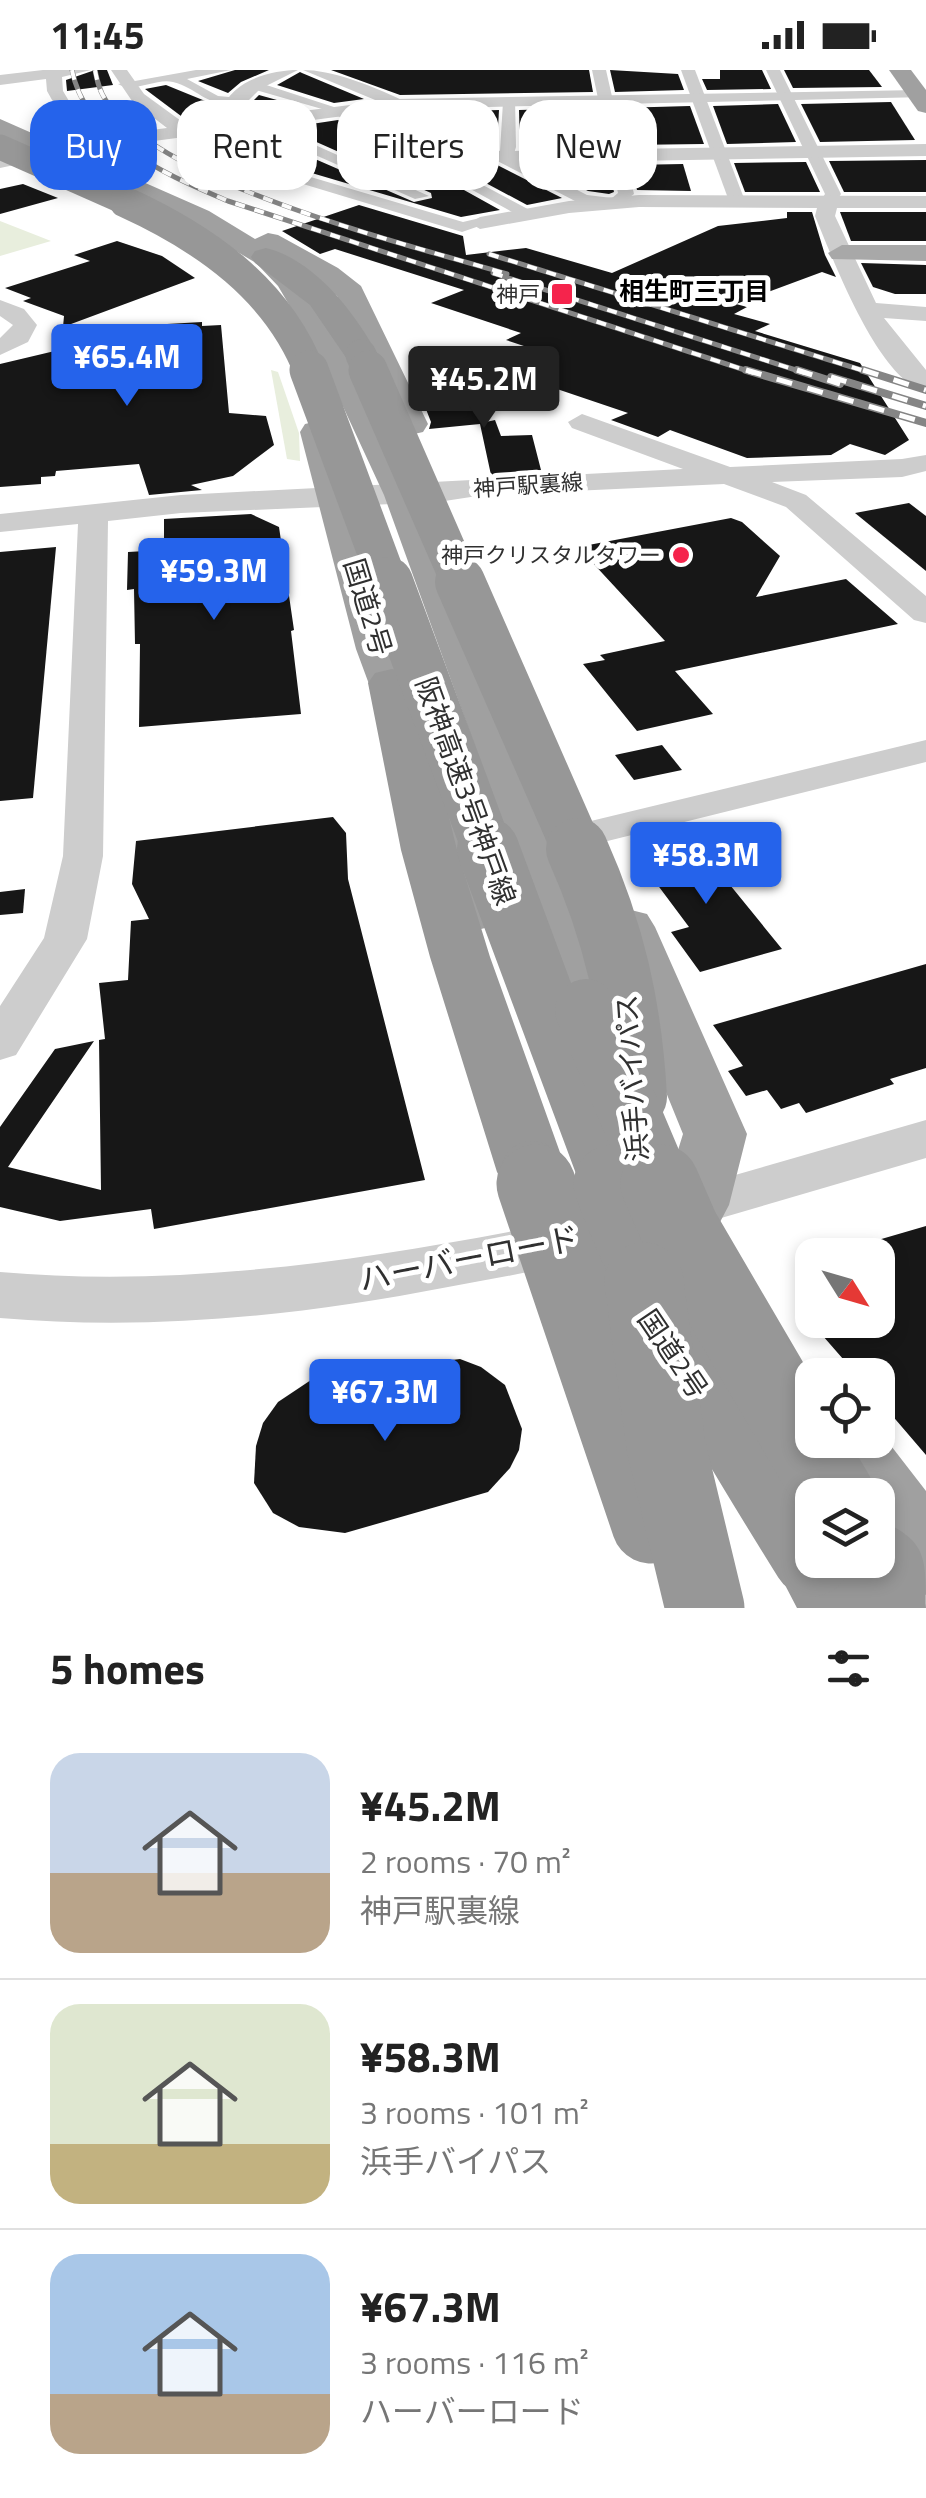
<!DOCTYPE html>
<html lang="en">
<head>
<meta charset="utf-8">
<style>
	:root { --surface:#fff; --page:#f2f2f2; --text:#222; --muted:#767676; --line:#e0e0e0; --accent:#2563eb }
	body { margin:0; font-family:"Titillium Web","Noto Sans JP",sans-serif; background:var(--page); color:var(--text); height:100vh; display:flex; flex-direction:column; font-size:38px; white-space:nowrap }
	* { box-sizing:border-box; margin:0 }
	p { font-size:32px; color:var(--muted) }
	.icon { flex:none; width:55px; height:55px; fill:none; stroke:currentColor; stroke-width:2; stroke-linecap:round; stroke-linejoin:round }
	.map { position:relative; height:1538px; overflow:hidden }
	.panel { display:flex; flex-direction:column; background:var(--surface); flex:1 }
	.panel>* { flex:none }
	.banner { position:absolute; left:30px; top:30px; width:868px; height:90px; display:flex; gap:20px }
	.needle { width:65px; rotate:127deg }
	.tools { position:absolute; left:795px; top:1168px; display:grid; gap:20px }
	.tools a { display:grid; place-items:center; width:100px; height:100px; border-radius:20px; background:var(--surface); box-shadow:0 5px 15px #0003; font-size:50px }
	.price { position:absolute; translate:-50% -85px; padding:0 22px; border-radius:10px; background:var(--accent); color:#fff; font-size:32px; line-height:65px; filter:drop-shadow(0 2px 5px #0008) }
	.price::after { content:''; position:absolute; left:50%; top:60px; width:30px; height:22px; margin-left:-15px; background:inherit; clip-path:polygon(0 0,100% 0,50% 100%) }
	.price.on { background:#222; color:#fff }
	ul { padding:0; list-style:none }
	li { display:flex; align-items:center; gap:30px; height:250px; padding:0 50px }
	li+li { border-top:2px solid var(--line) }
	li span { display:grid; place-items:center; flex:none; width:280px; height:200px; border-radius:30px; color:#555 }
	li>.icon { margin-inline-start:auto }
	span .icon { width:120px; height:120px; fill:#fffc; stroke-width:1 }
	li b { font-size:42px }
	h2 { display:flex; justify-content:space-between; align-items:center; height:120px; padding:0 50px; font-size:42px }
	.chip { padding:0 35px; border-radius:30px; background:var(--surface); box-shadow:0 5px 15px #0003; font-size:35px; line-height:90px }
	.chip.on { background:var(--accent); color:#fff }
	.status { display:flex; justify-content:space-between; align-items:center; height:70px; padding:0 50px; background:var(--surface); direction:ltr }
	.status svg { height:28px; fill:currentColor }
	.map>svg:first-child { display:block }
	.green { fill:#e8eedd }
	.building { fill:#171717 }
	.lines { fill:none; stroke-linecap:round; stroke-linejoin:round }
	.minor { fill:#cdcdcd; fill-rule:evenodd }
	.tertiary { fill:#cdcdcd; fill-rule:evenodd }
	.primary { fill:#a8a8a8; fill-rule:evenodd }
	.trunk { fill:#a0a0a0; fill-rule:evenodd }
	.motorway { fill:#979797; fill-rule:evenodd }
	.rail-far1-casing { stroke:#858585; stroke-width:5 }
	.rail-casing { stroke:#858585; stroke-width:8 }
	.rail-far1 { stroke:#fff; stroke-width:4; stroke-dasharray:10; stroke-linecap:butt }
	.rail { stroke:#fff; stroke-width:5; stroke-dasharray:16; stroke-linecap:butt }
	.motorway-bridge-far5 { stroke:#979797; stroke-width:25 }
	.motorway-bridge-far4 { stroke:#979797; stroke-width:31 }
	.motorway-bridge-far3 { stroke:#979797; stroke-width:39 }
	.motorway-bridge-far2 { stroke:#979797; stroke-width:50 }
	.motorway-bridge-far1 { stroke:#979797; stroke-width:62 }
	.motorway-bridge { stroke:#979797; stroke-width:79 }
	.poi-dot { fill:#f5244c; stroke:#fff; stroke-width:4 }
	.labels { text-anchor:middle; stroke-width:10; stroke-linejoin:round; paint-order:stroke }
	.far-poi-label { font-size:22px; fill:#303030; stroke:#fff; text-anchor:end }
	.far-street-label { font-size:22px; fill:#303030; stroke:#fff }
	.far-neighbourhood-label { font-size:25px; font-weight:bold; fill:#000; stroke:#fff }
	.street-label { font-size:28px; fill:#303030; stroke:#fff }
	.near-street-label { font-size:32px; fill:#303030; stroke:#fff }
</style>
</head>
<body>
<div class="status"><b>11:45</b><svg viewBox="0 0 49 12"><path d="M0 12V9h3v3zM5 12V6h3v6zM10 12V3h3v9zM15 12V0h3v12zM26 1h20v11H26zM47 4h2v5h-2z"/></svg></div>
<div class="map">
<svg width="926" height="1538" viewBox="0 0 926 1538">
	<rect width="100%" height="100%" fill="#fff"/>
	<g class="green">
		<polygon points="0,151 51,171 0,186"/>
		<polygon points="271,300 278,302 299,363 300,391 287,389"/>
	</g>
	<g class="building">
		<polygon points="95,0 107,0 113,15 67,21 66,10"/>
		<polygon points="235,0 269,0 241,12 228,23 198,11"/>
		<polygon points="331,0 589,0 593,22 400,25"/>
		<polygon points="610,0 678,4 684,20 615,22"/>
		<polygon points="720,0 762,0 771,19 707,20 702,9 720,9"/>
		<polygon points="784,0 869,0 882,17 793,18"/>
		<polygon points="300,2 302,3 364,29 334,33 277,15"/>
		<polygon points="166,15 220,37 218,42 224,47 189,52 145,19"/>
		<polygon points="259,25 302,37 257,43 246,38"/>
		<polygon points="891,32 915,70 820,72 801,34"/>
		<polygon points="778,34 796,72 727,74 713,36"/>
		<polygon points="690,36 704,74 627,75 618,38"/>
		<polygon points="596,38 604,76 520,77 519,40"/>
		<polygon points="499,40 497,75 434,42"/>
		<polygon points="395,43 562,128 527,135 363,47"/>
		<polygon points="338,50 500,140 461,147 271,91 215,67 253,62 414,132 432,128 431,123 285,58"/>
		<polygon points="926,90 926,122 844,122 829,91"/>
		<polygon points="806,92 820,122 745,122 734,93"/>
		<polygon points="683,94 691,121 637,120 631,95"/>
		<polygon points="608,95 614,122 609,124 588,121 539,96"/>
		<polygon points="23,114 58,128 0,144 0,119"/>
		<polygon points="359,135 463,166 466,185 526,178 612,203 718,156 787,148 787,142 812,142 825,185 836,207 822,202 736,234 747,237 734,244 770,254 755,261 860,293 909,370 885,385 850,374 831,385 747,388 670,360 658,367 611,350 628,343 557,319 541,327 485,307 542,282 506,270 521,263 431,233 464,220 335,179 320,184 282,161"/>
		<polygon points="840,142 926,142 926,171 851,171"/>
		<polygon points="117,171 162,186 195,208 63,257 64,246 23,231 31,228 5,218 90,191 74,185"/>
		<polygon points="861,193 926,195 926,224 895,224 873,217"/>
		<polygon points="202,252 202,256 221,255 229,343 266,346 274,375 233,406 191,415 202,420 149,425 139,394 56,401 55,406 41,407 41,414 0,417 0,294 59,280 62,260"/>
		<polygon points="476,311 486,352 495,350 501,366 532,365 541,400 491,405 480,354 429,359 431,352 424,334"/>
		<polygon points="909,433 926,446 926,501 855,443"/>
		<polygon points="251,444 279,457 294,560 291,561 301,644 139,657 140,574 135,574 134,519 127,520 128,482 146,481 146,472 164,471 164,449"/>
		<polygon points="731,448 742,452 780,486 756,527 846,509 898,554 675,601 713,644 637,661 583,594 605,590 600,585 665,571 578,477"/>
		<polygon points="56,477 33,728 0,731 0,482"/>
		<polygon points="662,675 682,700 634,710 615,685"/>
		<polygon points="333,747 346,763 348,809 425,1110 154,1159 151,1139 60,1151 0,1137 0,1057 55,979 94,971 8,1097 101,1120 99,970 105,969 99,913 128,910 131,851 149,849 132,814 136,771"/>
		<polygon points="691,767 782,879 700,902 671,862 689,857 633,782"/>
		<polygon points="25,819 23,843 0,845 0,822"/>
		<polygon points="926,894 926,998 890,1009 894,1014 806,1043 799,1033 781,1039 767,1020 746,1026 728,1001 743,996 713,955"/>
		<polygon points="926,1156 926,1385 878,1329 878,1305 857,1305 809,1250 878,1250 878,1170"/>
		<polygon points="460,1289 481,1297 505,1315 522,1359 519,1380 510,1398 488,1422 345,1463 299,1457 273,1443 254,1413 256,1376 263,1353 278,1332 317,1306"/>
	</g>
	<g class="lines">
		<g class="minor">
			<path d="M196 0H231L187 9 218 26 240 28V34C206 38 200 19 173 12 155 8 134 24 118 14Z"/>
			<path d="M303 0C359 0 449 55 500 81L503 32 515 29 516 77 513 87 587 125 612 128 618 123 592 0H606L634 124 615 138 577 132 392 37Z"/>
			<polygon points="681,0 695,0 745,131 743,134 729,131"/>
			<polygon points="766,0 780,0 841,124 834,135 820,132 825,124"/>
			<polygon points="254,11 340,39 537,144 523,148 329,41 249,18 247,15"/>
			<polygon points="247,49 257,49 429,126 415,129 247,55"/>
			<polygon points="184,57 270,95 463,152 480,148 488,153 462,162 260,101 179,64 177,61"/>
		</g>
		<g class="tertiary">
			<path d="M43 0H91L62 7 63 21 91 68 167 58 132 31 111 0H127L144 24 188 56 234 50 222 41C230 11 271 0 298 0L260 19 240 39 256 47 397 29 919 20 925 21 926 27 397 39 86 80 0 98V86L75 71 47 21 46 9 0 15V5Z"/>
			<polygon points="926,74 926,86 505,93 496,87 505,81"/>
			<path d="M639 125 926 126V138H837L835 146 876 233 926 237V251L884 248 926 300V322C878 310 833 189 815 146L817 138 639 137 569 143 480 159 470 153 480 147 569 131Z"/>
			<polygon points="0,230 24,239 37,255 28,272 0,285 0,268 13,255 0,246"/>
			<polygon points="582,344 730,397 902,389 926,385 926,401 902,407 772,412 806,425 926,526 926,553 914,550 786,437 724,414 484,425 438,432 181,443 108,451 103,786 87,869 16,985 0,990 0,936 44,868 63,786 78,454 0,462 0,444 181,425 683,399 572,358 568,352"/>
			<polygon points="926,670 926,692 551,785 537,782 531,773 537,764"/>
			<polygon points="926,1050 926,1088 680,1160 662,1154 654,1140 662,1126"/>
			<path d="M571 1150 590 1156 597 1171 590 1186C544 1201 495 1208 448 1217 299 1246 151 1261 0 1248V1202C194 1219 381 1187 571 1150Z"/>
		</g>
		<polygon class="primary" points="842,175 926,175 926,191 832,189 828,183"/>
		<g class="trunk">
			<polygon points="889,0 911,0 926,20 926,43 918,41"/>
			<polygon points="0,49 209,141 255,169 268,163 278,165 338,198 361,216 428,354 423,362 410,365 397,362 337,226 291,195 353,289 422,425 599,856 607,844 627,839 647,844 655,857 747,1064 729,1135 719,1154 695,1162 671,1154 661,1135 683,1064 633,941 627,952 606,958 585,952 576,937 511,776 384,425 321,289 278,216 256,193 189,153 0,65"/>
			<polygon points="318,351 331,354 336,362 400,579 509,841 501,854 481,859 461,854 453,841 356,579 300,362 305,354"/>
			<path d="M812 1346V1370H878V1359L926 1421V1525C871 1503 878 1478 878 1425H834L801 1370Z"/>
		</g>
		<g class="motorway">
			<path d="M266 178C315 190 355 243 378 285L373 292 361 295 349 292 310 235 255 193 251 187 255 181Z"/>
			<polygon points="392,599 409,603 416,613 457,780 490,887 567,1102 556,1121 532,1129 508,1121 497,1102 430,887 401,780 368,613 375,603"/>
			<path d="M878 1449C926 1471 926 1484 926 1538H797L772 1490 785 1461 812 1450V1490H878Z"/>
		</g>
		<g class="rail-far1-casing">
			<g id="rail-far1">
				<path d="M72 0C86 72 168 105 228 131L754 303"/>
				<path d="M95 0C97 10 99 20 105 29 157 114 411 175 507 204"/>
				<polyline points="489,184 871,303"/>
				<polyline points="493,203 805,303"/>
			</g>
		</g>
		<g class="rail-casing">
			<g id="rail">
				<polyline points="746,300 926,353"/>
				<polyline points="797,300 840,314"/>
				<polyline points="863,300 926,320"/>
				<polyline points="831,307 926,336"/>
			</g>
		</g>
		<use href="#rail-far1" class="rail-far1"/>
		<use href="#rail" class="rail"/>
		<polyline class="motorway-bridge-far5" points="0,77 131,135"/>
		<g class="motorway-bridge-far4">
			<path d="M125 132C204 168 278 219 310 303"/>
			<polyline points="361,285 369,303"/>
		</g>
		<g class="motorway-bridge-far3">
			<polyline points="309,300 389,515"/>
			<polyline points="368,300 462,515"/>
		</g>
		<g class="motorway-bridge-far2">
			<polyline points="388,512 488,781"/>
			<polyline points="460,512 578,781"/>
		</g>
		<g class="motorway-bridge-far1">
			<polyline points="488,779 614,1117"/>
			<path d="M577 779C614 862 631 936 636 1027"/>
			<polyline points="586,940 661,1117"/>
			<polyline points="532,1102 537,1117"/>
		</g>
		<g class="motorway-bridge">
			<polyline points="536,1114 651,1454"/>
			<path d="M613 1114C662 1245 738 1368 812 1487"/>
			<polyline points="660,1114 680,1160 835,1425"/>
			<polyline points="644,1212 666,1376 705,1538"/>
		</g>
	</g>
	<g class="poi-dot">
		<rect x="550" y="212" width="24" height="24" rx="5"/>
		<circle cx="681" cy="485" r="10"/>
	</g>
	<g class="labels">
		<g class="far-poi-label">
			<text x="540" y="232">神戸</text>
			<text x="661" y="493">神戸クリスタルタワー</text>
		</g>
		<g class="far-street-label">
			<text transform="translate(528 415) rotate(-4)" y="8">神戸駅裏線</text>
		</g>
		<g class="far-neighbourhood-label">
			<text x="694" y="230">相生町三丁目</text>
		</g>
		<g class="street-label">
			<text transform="translate(368 537) rotate(73)" y="10">国道2号</text>
			<text transform="translate(466 721) rotate(70)" y="10">阪神高速3号神戸線</text>
			<text transform="translate(632 1008) rotate(-94)" y="10">浜手バイパス</text>
			<text transform="translate(673 1284) rotate(56)" y="10">国道2号</text>
		</g>
		<g class="near-street-label">
			<text transform="translate(469 1189) rotate(-11)" y="11">ハーバーロード</text>
		</g>
	</g>
</svg>
<div class="tools">
<a><svg class="needle" viewBox="-14 -14 28 28"><path d="M0-13l5 13h-10z" fill="#e53935"/><path d="M0 13l5-13h-10z" fill="#767676"/></svg></a>
<a><svg class="icon" aria-label="locate" viewBox="0 0 24 24"><circle cx="12" cy="12" r="6"/><path d="M12 2v4M12 18v4M2 12h4M18 12h4"/></svg></a>
<a><svg class="icon" aria-label="layers" viewBox="0 0 24 24"><path d="M12 4l9 5-9 5-9-5zM3 14l9 5 9-5"/></svg></a>
</div>
<b class="price" style="left:127px;top:339px">¥65.4M</b>
<b class="price on" style="left:484px;top:361px">¥45.2M</b>
<b class="price" style="left:214px;top:553px">¥59.3M</b>
<b class="price" style="left:706px;top:837px">¥58.3M</b>
<b class="price" style="left:385px;top:1374px">¥67.3M</b>
<div class="banner">
<a class="chip on">Buy</a>
<a class="chip">Rent</a>
<a class="chip">Filters</a>
<a class="chip">New</a>
</div>
</div>
<section class="panel">
<h2>5 homes<svg class="icon" aria-label="filters" viewBox="0 0 24 24"><path d="M4 7h16M4 17h16"/><circle cx="9" cy="7" r="2"/><circle cx="15" cy="17" r="2"/></svg></h2>
<ul>
<li><span style="background:linear-gradient(#c9d6e8 60%,#b9a48a 0)"><svg class="icon" aria-label="home" viewBox="0 0 24 24"><path d="M3 11l9-7 9 7M6 9v11h12V9"/></svg></span><div><b>¥45.2M</b><p>2 rooms · 70 m²</p><p>神戸駅裏線</p></div></li>
<li><span style="background:linear-gradient(#dfe7d0 70%,#c2b280 0)"><svg class="icon" aria-label="home" viewBox="0 0 24 24"><path d="M3 11l9-7 9 7M6 9v11h12V9"/></svg></span><div><b>¥58.3M</b><p>3 rooms · 101 m²</p><p>浜手バイパス</p></div></li>
<li><span style="background:linear-gradient(#a9c7e8 70%,#b9a48a 0)"><svg class="icon" aria-label="home" viewBox="0 0 24 24"><path d="M3 11l9-7 9 7M6 9v11h12V9"/></svg></span><div><b>¥67.3M</b><p>3 rooms · 116 m²</p><p>ハーバーロード</p></div></li>
</ul>
</section>
</body>
</html>
